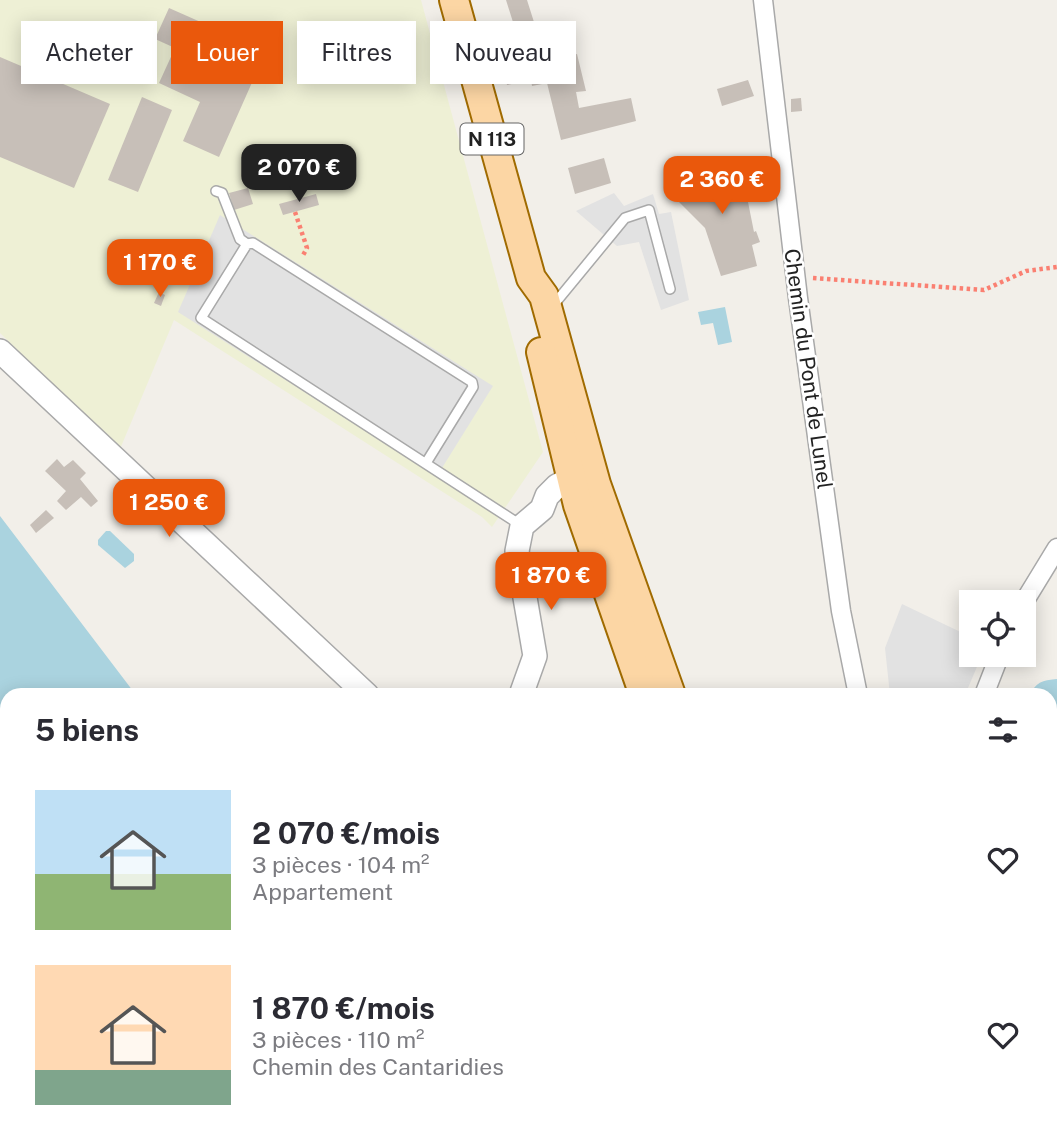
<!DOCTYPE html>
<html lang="fr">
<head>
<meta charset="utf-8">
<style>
	:root { --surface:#fff; --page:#f2f2f3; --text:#2b2b33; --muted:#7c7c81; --accent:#ea580c }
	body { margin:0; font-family:"Public Sans",sans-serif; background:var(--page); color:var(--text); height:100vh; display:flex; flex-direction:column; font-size:26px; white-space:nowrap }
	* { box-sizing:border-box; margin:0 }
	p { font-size:23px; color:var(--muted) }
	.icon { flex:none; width:38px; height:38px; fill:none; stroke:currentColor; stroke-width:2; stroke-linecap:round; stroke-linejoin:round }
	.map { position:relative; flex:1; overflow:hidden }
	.drawer { position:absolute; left:0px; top:688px; width:1057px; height:450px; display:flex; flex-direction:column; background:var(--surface); border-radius:21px 21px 0 0; box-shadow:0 4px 18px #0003 }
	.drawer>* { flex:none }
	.top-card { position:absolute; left:21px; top:21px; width:700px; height:63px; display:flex; gap:14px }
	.buttons { position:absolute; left:959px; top:590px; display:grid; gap:14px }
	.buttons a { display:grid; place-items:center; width:77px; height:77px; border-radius:0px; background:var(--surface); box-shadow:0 4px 18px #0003; font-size:35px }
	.price { position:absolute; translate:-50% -60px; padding:0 16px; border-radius:14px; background:var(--accent); color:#fff; font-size:23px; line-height:46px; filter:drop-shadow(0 2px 4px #0008) }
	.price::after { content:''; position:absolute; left:50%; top:42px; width:21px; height:16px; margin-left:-10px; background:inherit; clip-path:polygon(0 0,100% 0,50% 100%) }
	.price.selected { background:#222; color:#fff }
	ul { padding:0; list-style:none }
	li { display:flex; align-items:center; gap:21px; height:175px; padding:0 35px }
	li span { display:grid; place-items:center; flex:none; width:196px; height:140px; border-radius:0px; color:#555 }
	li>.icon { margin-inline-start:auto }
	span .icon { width:84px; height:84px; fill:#fffc; stroke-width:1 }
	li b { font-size:30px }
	h2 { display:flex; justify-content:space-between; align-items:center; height:84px; padding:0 35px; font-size:30px }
	.tag { padding:0 24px; border-radius:0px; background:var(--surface); box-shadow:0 4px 18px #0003; font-size:24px; line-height:63px }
	.tag.selected { background:var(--accent); color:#fff }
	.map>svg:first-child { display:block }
	.farmland { fill:#eef0d5 }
	.parking { fill:#e2e2e2 }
	.water { fill:#aad3df }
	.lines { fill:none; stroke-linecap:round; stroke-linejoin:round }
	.river { stroke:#aad3df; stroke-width:40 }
	.building { fill:#c7bfb8 }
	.service-casing { stroke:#a9a9a9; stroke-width:12 }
	.minor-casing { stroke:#a9a9a9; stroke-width:21 }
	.tertiary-casing { stroke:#a9a9a9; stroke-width:26 }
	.primary-casing { stroke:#a06b00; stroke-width:32 }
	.path { stroke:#fa8072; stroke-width:4.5; stroke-dasharray:3.5 3.5; stroke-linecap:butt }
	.service { stroke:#fff; stroke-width:9 }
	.minor { stroke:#fff; stroke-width:18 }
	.tertiary { stroke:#fff; stroke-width:23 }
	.primary { stroke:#fcd6a4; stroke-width:28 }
	.labels { text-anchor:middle; stroke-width:5; stroke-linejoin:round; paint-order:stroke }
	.shield { fill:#fff; stroke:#646464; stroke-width:2 }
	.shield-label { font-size:19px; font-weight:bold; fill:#222 }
	.street-label { font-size:21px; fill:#222; stroke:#fff }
</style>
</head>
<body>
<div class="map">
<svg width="1057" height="1136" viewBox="0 0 1057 1136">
	<rect width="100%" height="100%" fill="#f2efe9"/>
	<g class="farmland">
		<polygon points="0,0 421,0 543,452 492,527 482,517 174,320 120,449 0,333"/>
		<polygon points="0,984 7,990 7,1130 169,1130 177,1136 0,1136"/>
	</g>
	<g class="parking">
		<polygon points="614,193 624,206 653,194 659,214 671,212 689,300 661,310 639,242 617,246 576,211"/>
		<polygon points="220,215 493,386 437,476 178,312"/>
		<polygon points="902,604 971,637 971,654 982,655 965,695 890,695 885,648"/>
	</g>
	<g class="water">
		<polygon points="725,307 732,342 718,345 713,323 701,325 698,312"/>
		<polygon points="0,516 136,695 7,695 7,768 0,760"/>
		<polygon points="106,531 110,531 134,554 134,561 125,568 98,545 98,540"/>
		<polygon points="1050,1083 1057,1083 1057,1136 436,1136 428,1131 1050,1130"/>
	</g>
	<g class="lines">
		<g class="river">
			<polyline points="1050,700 1057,699"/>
			<polyline points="0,1043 7,1041"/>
		</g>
	</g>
	<g class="building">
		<polygon points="506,0 527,0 546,60 577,54 586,91 576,92 579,108 631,98 636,121 561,140 547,83 532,86 531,80 507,85 501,59 523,54"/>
		<polygon points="169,8 266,51 219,157 183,141 200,102 159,83 175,48 155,39"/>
		<polygon points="0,57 110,104 74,188 0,157"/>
		<polygon points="748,80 754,96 722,106 717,89"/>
		<polygon points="142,97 172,110 138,192 108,180"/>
		<polygon points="801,98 802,111 791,112 791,99"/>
		<polygon points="712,156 749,191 743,197 748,202 754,232 756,231 760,242 752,245 757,266 721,276 705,228 674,197"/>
		<polygon points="604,158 611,183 575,194 568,168"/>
		<polygon points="248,188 253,204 234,210 229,193"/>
		<polygon points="316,194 319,205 283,215 279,204"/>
		<polygon points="159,292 165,295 161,306 154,303"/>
		<polygon points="57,459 64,467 73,460 86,473 80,479 98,501 91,507 81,497 66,510 57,501 66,491 45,471"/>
		<polygon points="46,510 54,518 36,533 30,525"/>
		<polygon points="1050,765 1057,766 1057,797 1050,797"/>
		<polygon points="1050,869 1057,870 1057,906 1050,906"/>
		<polygon points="1050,926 1057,926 1057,981 1050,980"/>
	</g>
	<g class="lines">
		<g class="service-casing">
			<g id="service">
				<polyline points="216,191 222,193 240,239 247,244"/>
				<polyline points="551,308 625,218 649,210 670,289"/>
				<polyline points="426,463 473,387 472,382 253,243 247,244 201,318 522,526"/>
			</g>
		</g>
		<g class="minor-casing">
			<g id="minor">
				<polyline points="763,0 798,298 841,611 858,695"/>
				<polyline points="1024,602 1057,548"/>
				<polyline points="984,695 1000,654"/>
			</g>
		</g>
		<g class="tertiary-casing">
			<g id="tertiary">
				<polyline points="0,351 367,695"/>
				<polyline points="521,695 535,656 517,551 522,526 542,509 547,496 557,486 570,479"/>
			</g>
		</g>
		<g class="primary-casing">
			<g id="primary">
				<polyline points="454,0 531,278 544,296 596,484 671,695"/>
				<polyline points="541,352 578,505 644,695"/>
				<polyline points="732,1130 732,1136"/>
			</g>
		</g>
		<g class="path">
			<polyline points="295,212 307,248 302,257"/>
			<polyline points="813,278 984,290 1026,271 1057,267"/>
			<polyline points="0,833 7,841"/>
			<polyline points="0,903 7,910"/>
			<polyline points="1050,910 1057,910"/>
			<polyline points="0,963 7,970"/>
			<polyline points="1050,993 1057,992"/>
			<polyline points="198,1130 206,1136"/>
			<polyline points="248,1130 254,1136"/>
			<polyline points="310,1130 318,1136"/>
		</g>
		<use href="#service" class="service"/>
		<use href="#minor" class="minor"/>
		<use href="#tertiary" class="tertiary"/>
		<use href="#primary" class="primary"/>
	</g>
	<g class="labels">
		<rect class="shield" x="460.5" y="123.5" width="63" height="31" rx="5"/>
		<g class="shield-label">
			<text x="492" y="146">N 113</text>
		</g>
		<g class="street-label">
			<text transform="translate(808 369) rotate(82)" y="7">Chemin du Pont de Lunel</text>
		</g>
	</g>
</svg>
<div class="buttons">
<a><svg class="icon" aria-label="locate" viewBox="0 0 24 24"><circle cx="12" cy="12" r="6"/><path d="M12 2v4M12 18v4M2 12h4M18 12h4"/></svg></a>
</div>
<b class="price selected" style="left:299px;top:204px">2 070 €</b>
<b class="price" style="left:722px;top:216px">2 360 €</b>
<b class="price" style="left:160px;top:299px">1 170 €</b>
<b class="price" style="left:169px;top:539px">1 250 €</b>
<b class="price" style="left:551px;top:612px">1 870 €</b>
<div class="top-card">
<a class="tag">Acheter</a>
<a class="tag selected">Louer</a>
<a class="tag">Filtres</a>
<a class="tag">Nouveau</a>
</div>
<section class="drawer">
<h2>5 biens<svg class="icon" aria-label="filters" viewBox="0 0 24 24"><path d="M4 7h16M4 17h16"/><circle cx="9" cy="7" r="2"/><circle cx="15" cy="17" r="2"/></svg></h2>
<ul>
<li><span style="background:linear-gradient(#bfe0f5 60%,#8fb573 0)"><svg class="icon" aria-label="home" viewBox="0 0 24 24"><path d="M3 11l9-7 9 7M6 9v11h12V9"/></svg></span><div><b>2 070 €/mois</b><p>3 pièces · 104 m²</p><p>Appartement</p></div><svg class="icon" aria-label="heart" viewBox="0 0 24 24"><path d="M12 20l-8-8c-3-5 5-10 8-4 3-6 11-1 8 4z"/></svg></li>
<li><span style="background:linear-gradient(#ffd9b3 75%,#7fa58c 0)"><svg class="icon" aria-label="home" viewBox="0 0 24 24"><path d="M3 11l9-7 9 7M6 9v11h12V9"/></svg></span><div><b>1 870 €/mois</b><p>3 pièces · 110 m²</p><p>Chemin des Cantaridies</p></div><svg class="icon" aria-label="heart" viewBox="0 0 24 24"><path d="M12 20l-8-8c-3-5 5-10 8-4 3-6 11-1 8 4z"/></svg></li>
</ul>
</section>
</div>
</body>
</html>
